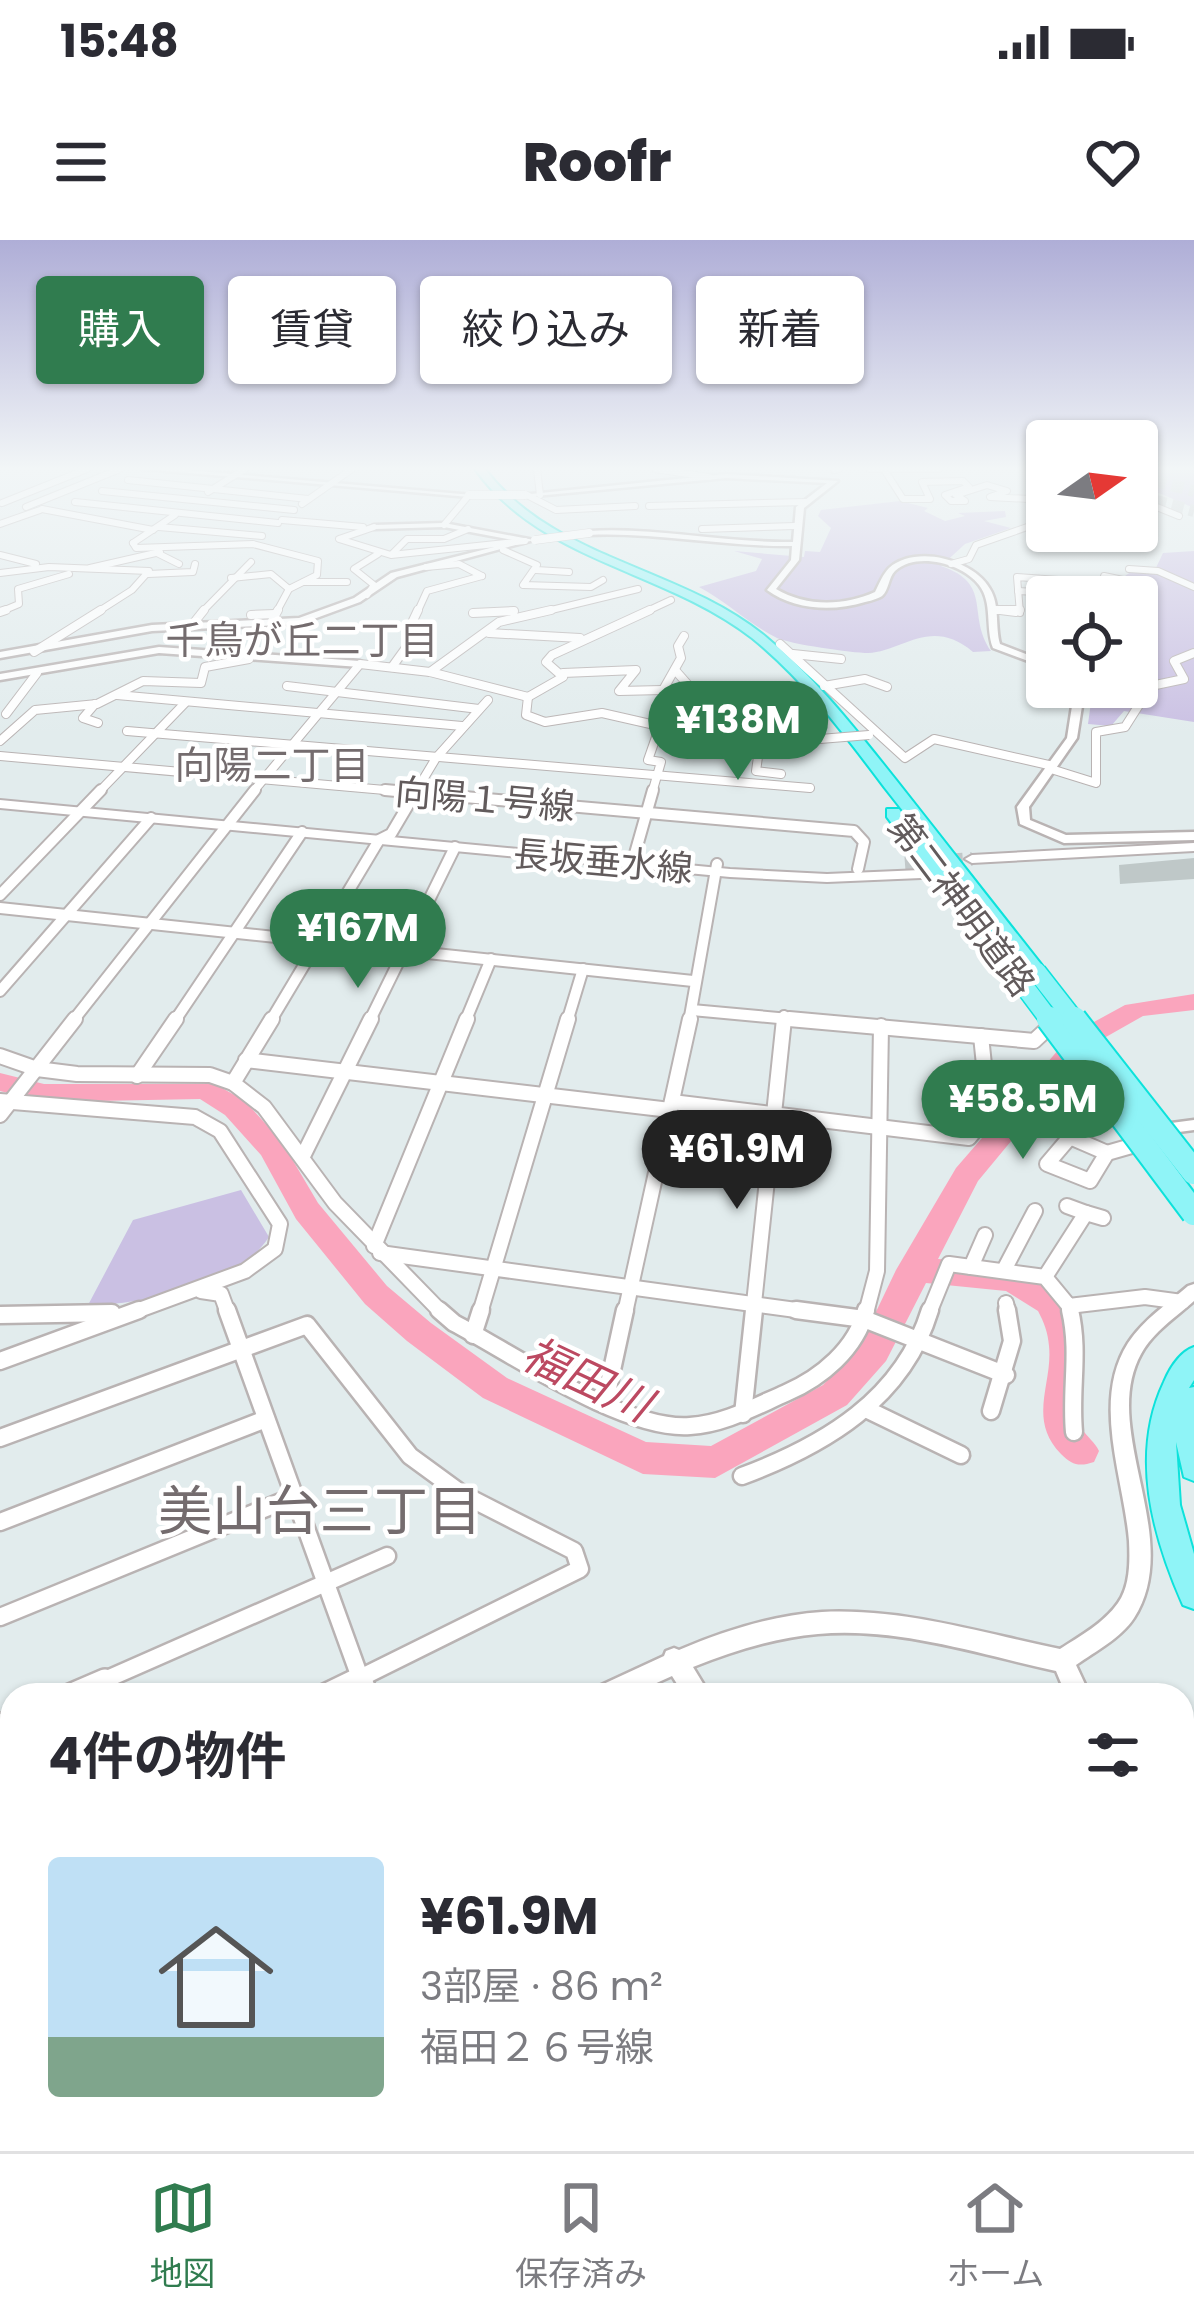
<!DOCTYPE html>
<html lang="ja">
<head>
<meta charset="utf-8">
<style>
	:root { --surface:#fff; --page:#f2f2f3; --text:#2b2b33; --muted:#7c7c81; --line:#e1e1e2; --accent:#307c4f }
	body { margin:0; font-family:Poppins,"Noto Sans JP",sans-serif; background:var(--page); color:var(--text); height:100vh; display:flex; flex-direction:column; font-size:45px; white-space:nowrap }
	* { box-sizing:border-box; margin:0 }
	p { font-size:39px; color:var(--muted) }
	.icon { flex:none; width:66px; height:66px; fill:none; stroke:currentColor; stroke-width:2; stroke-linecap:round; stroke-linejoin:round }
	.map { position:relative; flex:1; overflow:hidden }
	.panel { position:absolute; left:0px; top:1443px; width:1194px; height:468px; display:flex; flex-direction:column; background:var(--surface); border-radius:36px 36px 0 0; box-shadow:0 3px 9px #0004 }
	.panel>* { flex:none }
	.guide { position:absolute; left:36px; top:36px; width:1122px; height:108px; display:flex; gap:24px }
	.needle { width:78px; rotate:76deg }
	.tools { position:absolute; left:1026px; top:180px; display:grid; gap:24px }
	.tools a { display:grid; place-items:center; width:132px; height:132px; border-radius:12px; background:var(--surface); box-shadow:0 3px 9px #0004; font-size:60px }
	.price { position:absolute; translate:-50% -102px; padding:0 27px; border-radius:42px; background:var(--accent); color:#fff; font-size:39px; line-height:78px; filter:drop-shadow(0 3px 6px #0008) }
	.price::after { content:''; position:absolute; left:50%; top:72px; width:36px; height:27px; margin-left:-18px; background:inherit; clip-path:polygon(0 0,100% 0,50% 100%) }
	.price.current { background:#222; color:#fff }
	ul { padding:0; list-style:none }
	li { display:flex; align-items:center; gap:36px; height:300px; padding:0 48px }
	li span { display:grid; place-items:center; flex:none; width:336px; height:240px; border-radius:12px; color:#555 }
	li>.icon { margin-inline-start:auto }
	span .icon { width:144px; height:144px; fill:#fffc; stroke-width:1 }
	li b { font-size:51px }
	h2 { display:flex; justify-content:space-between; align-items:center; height:144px; padding:0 48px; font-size:51px }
	.pill { padding:0 42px; border-radius:12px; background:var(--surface); box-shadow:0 3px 9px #0004; font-size:42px; line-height:108px }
	.pill.current { background:var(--accent); color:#fff }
	.status { display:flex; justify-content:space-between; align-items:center; height:84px; padding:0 60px; background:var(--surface); direction:ltr }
	.status svg { height:33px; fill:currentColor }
	header { display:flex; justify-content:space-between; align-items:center; height:156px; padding:0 48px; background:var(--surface); font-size:54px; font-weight:800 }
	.dock { display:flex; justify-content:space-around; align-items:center; height:168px; border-top:3px solid var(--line); background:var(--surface); font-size:33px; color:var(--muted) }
	.dock a { display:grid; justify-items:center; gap:6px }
	.dock .current { color:var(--accent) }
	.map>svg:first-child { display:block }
	.green { fill:#cac0e3 }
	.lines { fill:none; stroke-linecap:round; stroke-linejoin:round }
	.river { fill:#faa5bd; fill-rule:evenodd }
	.building { fill:#bfc8c8 }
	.secondary-tunnel { stroke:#c2c8c9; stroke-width:14; stroke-dasharray:14 8; stroke-linecap:butt }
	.motorway-tunnel { stroke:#c2c8c9; stroke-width:12; stroke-dasharray:12 6; stroke-linecap:butt }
	.minor-far5-casing { stroke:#b9b3b3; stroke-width:8 }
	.minor-far4-casing { stroke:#b9b3b3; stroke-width:10 }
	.minor-far3-casing { stroke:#b9b3b3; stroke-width:14 }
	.minor-far2-casing { stroke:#b9b3b3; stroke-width:18 }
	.minor-far1-casing { stroke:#b9b3b3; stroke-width:21 }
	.minor-casing { stroke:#b9b3b3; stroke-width:26 }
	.tertiary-casing { stroke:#b9b3b3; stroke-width:5 }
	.secondary-casing { stroke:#b9b2b3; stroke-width:4 }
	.motorway-casing { stroke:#0de2db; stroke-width:4 }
	.minor-far5 { stroke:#fff; stroke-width:6 }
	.minor-far4 { stroke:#fff; stroke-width:8 }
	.minor-far3 { stroke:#fff; stroke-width:10 }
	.minor-far2 { stroke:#fff; stroke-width:14 }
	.minor-far1 { stroke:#fff; stroke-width:16 }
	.minor { stroke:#fff; stroke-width:21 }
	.tertiary { fill:#fff; fill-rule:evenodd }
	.secondary { fill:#fff; fill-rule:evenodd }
	.motorway { fill:#8ff4f7; fill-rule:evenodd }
	.minor-bridge-casing { stroke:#b9b3b3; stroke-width:10; stroke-linecap:butt }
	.tertiary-bridge-casing { stroke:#b9b3b3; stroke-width:9; stroke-linecap:butt }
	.motorway-bridge-far1-casing { stroke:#0de2db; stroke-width:21; stroke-linecap:butt }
	.motorway-bridge-casing { stroke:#0de2db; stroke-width:28; stroke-linecap:butt }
	.minor-bridge { stroke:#fff; stroke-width:8 }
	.tertiary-bridge { stroke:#fff; stroke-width:8 }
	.motorway-bridge-far1 { stroke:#8ff4f7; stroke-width:18 }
	.motorway-bridge { stroke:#8ff4f7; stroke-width:24 }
	.labels { text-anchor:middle; stroke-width:9; stroke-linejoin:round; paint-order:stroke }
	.far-street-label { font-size:36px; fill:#625b5c; stroke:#fff }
	.far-neighbourhood-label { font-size:39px; fill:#746c6e; stroke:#fff }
	.water-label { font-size:45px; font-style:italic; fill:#bc4961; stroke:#fff }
	.near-neighbourhood-label { font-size:54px; fill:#746c6e; stroke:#fff }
</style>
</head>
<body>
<div class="status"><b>15:48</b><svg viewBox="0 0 49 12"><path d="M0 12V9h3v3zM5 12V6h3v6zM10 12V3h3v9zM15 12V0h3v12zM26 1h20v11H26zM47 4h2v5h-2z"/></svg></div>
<header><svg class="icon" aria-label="menu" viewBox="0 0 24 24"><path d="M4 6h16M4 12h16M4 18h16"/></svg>Roofr<svg class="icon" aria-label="heart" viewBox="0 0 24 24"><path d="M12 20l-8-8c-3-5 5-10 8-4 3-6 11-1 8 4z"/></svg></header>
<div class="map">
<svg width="1194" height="1911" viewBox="0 0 1194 1911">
	<rect width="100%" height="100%" fill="#e2eced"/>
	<g class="green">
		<polygon points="1137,229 1194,229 1194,268 1159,253 1137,254"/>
		<path d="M900 261 928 268 924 271 945 281 965 276 958 273 1005 271 1006 277 984 281 1011 288 965 304 941 326C994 344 966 375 991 411L973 412C931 376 902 412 868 413 852 413 790 404 777 398 750 385 726 361 699 347L756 331 762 319 734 311 804 317 805 311 820 312 831 288 818 276 821 270Z"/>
		<polygon points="1194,311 1194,482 1124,471 1111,486 1088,484 1093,447 1137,447 1137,357 1103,357 1103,351 1142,349 1149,341 1125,336 1132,331 1154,332 1163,313"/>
		<path d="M241 950 269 997C232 1052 148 1060 87 1067L133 980Z"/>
	</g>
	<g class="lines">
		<path class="river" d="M1194 754V770L1143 776 1090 806 978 941 938 1019C996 1022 1091 1033 1083 1115 1081 1137 1070 1167 1082 1189 1087 1197 1095 1202 1099 1211L1094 1222C1079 1227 1072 1225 1061 1214 1027 1179 1053 1144 1049 1106 1048 1093 1044 1082 1038 1071L1006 1051 926 1043 886 1121 847 1165 715 1238 643 1234 483 1158 407 1101 365 1064 296 979 261 915 225 875 200 859 44 862 0 851V833L44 844H215L245 861 282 902 318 963 387 1046 431 1083 507 1138 646 1202 711 1206 823 1145 862 1101 896 1030 956 928 1072 794 1125 765Z"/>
	</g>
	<polygon class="building" points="1194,618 1194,639 1120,644 1119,625"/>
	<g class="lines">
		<polyline class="secondary-tunnel" points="905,624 972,619"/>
		<g class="motorway-tunnel">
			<polyline points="1038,229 1047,232"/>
			<polyline points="1137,236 1194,251"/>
			<polyline points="1137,256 1194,271"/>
		</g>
		<g class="minor-far5-casing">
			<g id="minor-far5">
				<polyline points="537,229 540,255"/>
				<polyline points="655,229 709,237"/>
				<polyline points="869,229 939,229"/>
				<polyline points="834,230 839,229"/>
				<polyline points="885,231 903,259 930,259 922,242 963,241 969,247 945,255 951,261 965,261 956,255 987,245 1007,251 990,257 1047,260"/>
				<polyline points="128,240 308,259"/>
				<polyline points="102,251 294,270"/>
				<polyline points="208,252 245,229"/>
				<polyline points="527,255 556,270 635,266"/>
				<polyline points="1137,259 1179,276"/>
				<polyline points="75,262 278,283"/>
				<polyline points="2,263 87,229"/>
				<polyline points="302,264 352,229"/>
				<polyline points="649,266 806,262"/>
				<polyline points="26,267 120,229"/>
				<polyline points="42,269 153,290"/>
				<polyline points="1047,269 1033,273 1047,277"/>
				<polyline points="282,280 363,287"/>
				<polyline points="0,284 40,270"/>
				<polyline points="444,285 469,255"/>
				<polyline points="159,287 262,296"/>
				<polyline points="374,287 339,299 391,315 525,301"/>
				<polyline points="702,289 795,286"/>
				<polyline points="133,303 136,308 253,304 318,321 317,335 289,349 276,373"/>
				<polyline points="133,303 175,275"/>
				<polyline points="503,310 537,325 523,345 591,347 603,340"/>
				<polyline points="157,313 179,324"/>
				<polyline points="392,314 407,299 444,299 468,289"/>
				<polyline points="0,315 36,324"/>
				<polyline points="951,324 969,319 976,305 1047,280"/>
				<polyline points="426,327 459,324 482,336"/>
				<polyline points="90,328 160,312"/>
				<polyline points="1129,329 1158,331 1194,347"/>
				<polyline points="536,330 569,332"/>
				<polyline points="0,333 49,327 149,331 132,350 96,373"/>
				<polyline points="148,334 193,332 195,324"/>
				<polyline points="1104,336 1142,344 1136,348"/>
				<polyline points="231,338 271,334 289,349"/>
				<polyline points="304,342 347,342"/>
				<polyline points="1018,351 1089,355"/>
				<polyline points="367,355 374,345 354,329 378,314"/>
				<polyline points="992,370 1016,373"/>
				<polyline points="0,372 19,364 18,349 69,334"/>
				<polyline points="201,373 251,322"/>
				<polyline points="417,373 427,351 482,336"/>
				<polyline points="481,373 514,371"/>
				<polyline points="539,373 638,349"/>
				<polyline points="643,373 671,360"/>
				<polyline points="1020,373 1017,337 1100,343"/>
			</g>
		</g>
		<g class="minor-far4-casing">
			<g id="minor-far4">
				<polyline points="992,370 1020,370"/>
				<polyline points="0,372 6,370"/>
				<polyline points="473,373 514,371"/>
				<polyline points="251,375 275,374"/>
				<polyline points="271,383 278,370"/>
				<polyline points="192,385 204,370"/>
				<polyline points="489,393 580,398"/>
				<polyline points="780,404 905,518 934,499 1053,526"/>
				<polyline points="34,412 101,370"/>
				<polyline points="793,414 841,419"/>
				<polyline points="392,427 413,398 410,387 418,370"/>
				<polyline points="675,430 704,463 784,473 804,498"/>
				<polyline points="430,432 499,382 551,370"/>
				<polyline points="563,433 636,430 619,451 663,450"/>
				<polyline points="287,446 479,469"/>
				<polyline points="824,446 865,439 887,447"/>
				<polyline points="117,455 462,486"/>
				<polyline points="528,457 526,475 545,482 602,473 668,488 820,499"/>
				<polyline points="528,457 563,437 546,422 552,415 650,370"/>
				<polyline points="95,464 83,478 98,483"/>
				<polyline points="6,474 37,433"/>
				<polyline points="127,491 810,548"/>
				<polyline points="747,495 761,496 756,531 781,534"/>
				<polyline points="0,501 35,470 97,464 143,441 201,443 205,427 249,419"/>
				<polyline points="0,516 419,553"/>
				<polyline points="1051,529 1096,543 1096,492 1125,487 1151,446 1184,439 1174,421 1194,413"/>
				<polyline points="98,553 185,463"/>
				<polyline points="252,553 360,424 430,432 528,457"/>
				<polyline points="415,553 436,518 488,460"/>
				<polyline points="652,553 661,522 648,520 669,460 663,450 681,418 678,406 684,396"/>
			</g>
		</g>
		<g class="minor-far3-casing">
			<g id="minor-far3">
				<polyline points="385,550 854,591 864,602 858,629"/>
				<polyline points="634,617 653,550"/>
				<polyline points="0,655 101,550"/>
				<polyline points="0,668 693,741"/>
				<polyline points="0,751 151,578"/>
				<polyline points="692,770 822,782"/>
				<polyline points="72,782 255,550"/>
				<polyline points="174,782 302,592"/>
				<polyline points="270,782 379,600 391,594 417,550"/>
				<polyline points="369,782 455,607"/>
				<polyline points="465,782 491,719"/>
				<polyline points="567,782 583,729"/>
				<polyline points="689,782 717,624"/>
				<polyline points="783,782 784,776"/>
			</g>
		</g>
		<g class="minor-far2-casing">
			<g id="minor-far2">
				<polyline points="789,779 1034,801 1048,788"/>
				<polyline points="0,816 37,829 77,834 210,835 233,843 264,867 335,963 442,1073"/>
				<polyline points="246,820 670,870"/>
				<polyline points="137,836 176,779"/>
				<polyline points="233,843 272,779"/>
				<polyline points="0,861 195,877 220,891 280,984 275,1009 245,1031 131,1073"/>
				<polyline points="672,862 969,898 989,873 981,796"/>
				<polyline points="0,875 75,779"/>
				<polygon points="1070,897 1107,913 1090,941 1047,924"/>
				<polyline points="1107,913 1135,905"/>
				<polyline points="304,914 371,779"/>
				<polyline points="1067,966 1086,973"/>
				<polyline points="374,1006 467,779"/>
				<polyline points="380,1013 818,1073"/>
				<polyline points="971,1027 985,995"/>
				<polyline points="1004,1030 1035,971"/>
				<polyline points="1045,1037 1086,973 1103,978"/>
				<polyline points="201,1051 221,1054 228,1073"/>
				<polyline points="1006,1063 1008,1073"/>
				<polyline points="1069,1066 1071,1073"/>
				<polyline points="480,1073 568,779"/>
				<polyline points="625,1073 690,779"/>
				<polyline points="753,1073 784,779"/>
				<polyline points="866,1073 877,1031 881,786"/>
				<polyline points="929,1073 949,1024 1045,1037 1069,1066 1145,1057 1182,1062"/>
			</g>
		</g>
		<g class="minor-far1-casing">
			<g id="minor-far1">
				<polyline points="227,1070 362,1443"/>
				<path d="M439 1070 454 1083C513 1114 624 1191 690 1186 724 1184 754 1167 786 1153 821 1138 856 1109 866 1070"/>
				<polyline points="796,1070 864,1079 1006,1135"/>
				<path d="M1070 1070C1080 1113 1070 1148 1074 1192"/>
				<polyline points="0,1075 112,1073"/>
				<polyline points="473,1095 481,1070"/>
				<polyline points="0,1121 139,1070"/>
				<polyline points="605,1162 625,1070"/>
				<polyline points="866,1169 961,1215"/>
				<polyline points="991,1171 1012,1101 1007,1070"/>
				<polyline points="743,1174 754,1070"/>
				<polyline points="0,1198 307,1085 410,1216 462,1254 574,1311 580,1329 350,1443"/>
				<path d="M742 1236C825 1205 903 1159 930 1070"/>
				<polyline points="0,1282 266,1179"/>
				<polyline points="0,1377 293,1257"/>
				<polyline points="98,1443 387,1316"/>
			</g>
		</g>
		<g class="minor-casing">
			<g id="minor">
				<polyline points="361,1440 367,1455"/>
				<polyline points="70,1455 105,1440"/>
				<polyline points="325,1455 356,1440"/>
				<polyline points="0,1486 12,1480"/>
				<polyline points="0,1504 12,1575"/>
				<polyline points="0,1609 12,1603"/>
				<polyline points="354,1899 358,1911"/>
			</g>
		</g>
		<g class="tertiary-casing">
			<g id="tertiary">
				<polygon points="142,229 175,229 473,255 469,257"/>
				<path d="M726 234 838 241 804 268 799 320 776 349C806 367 844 366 875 352 879 344 883 334 889 328 916 304 974 320 990 349 1000 365 995 386 1000 404L1047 422V428L993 408C985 388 993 363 979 345 963 324 917 311 895 331 888 338 889 350 882 356 880 358 867 362 865 362 833 372 794 370 767 350L791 320 792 306C724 307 657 292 589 295L585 293 589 291C657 287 724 303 793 302L796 267 827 243 726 238 525 257 521 255Z"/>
				<polygon points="444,283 534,300 397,337 360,362 300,384 152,391 0,418 0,412 152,385 299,378 354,358 391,333 518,301 444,287 374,289 370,287 374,285"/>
				<polygon points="159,407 360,421 365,424 360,427 159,413 0,440 0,434"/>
				<polygon points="1075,447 1085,447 1077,498 1029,567 1030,580 1066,595 1194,592 1194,600 1064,603 1020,584 1017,567 1067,498"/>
				<polygon points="1194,880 1194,890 1156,895 1148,890 1156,885"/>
				<path d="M1194 1044V1061C1176 1077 1153 1092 1141 1114 1099 1190 1185 1298 1134 1378 1121 1398 1096 1411 1076 1425L1090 1455H1066L1056 1431C978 1414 898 1387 818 1394 774 1398 733 1411 693 1427L710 1455H684L672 1436 630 1455H593L597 1447 664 1416 666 1411 674 1408 679 1410C724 1391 773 1375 822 1372 903 1368 982 1393 1060 1409 1080 1396 1104 1383 1118 1363 1130 1346 1130 1322 1129 1301 1124 1239 1091 1161 1128 1103 1143 1080 1167 1064 1188 1046Z"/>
				<polygon points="1182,1683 1191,1687 1194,1691 1194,1729 1185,1725 1182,1721"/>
				<polygon points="12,1743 12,1772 0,1778 0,1749"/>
				<polygon points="979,1899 1010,1899 1016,1911 984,1911"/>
			</g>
		</g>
		<g class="secondary-casing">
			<g id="secondary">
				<polygon points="0,560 730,629 827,634 921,630 928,634 921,638 827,642 730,637 0,568"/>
				<polygon points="1194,603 1194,611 972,623 965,619 972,615"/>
			</g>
		</g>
		<g class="motorway-casing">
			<g id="motorway">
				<path d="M475 229H485C553 320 680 326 766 397 816 438 856 490 896 540 945 602 994 665 1044 728V736H1030C982 673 934 610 885 548 845 495 804 440 752 398 665 330 541 322 475 229Z"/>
				<polygon points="887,569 899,569 1022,730 1022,738 1008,738 887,577"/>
				<path d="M1194 1107V1140L1189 1148 1194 1147V1241L1184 1237 1176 1202 1180 1265 1194 1314V1369L1183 1365C1152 1295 1130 1214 1164 1142 1170 1128 1180 1112 1194 1107Z"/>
			</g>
		</g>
		<use href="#minor-far5" class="minor-far5"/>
		<use href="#minor-far4" class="minor-far4"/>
		<use href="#minor-far3" class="minor-far3"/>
		<use href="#minor-far2" class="minor-far2"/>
		<use href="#minor-far1" class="minor-far1"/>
		<use href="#minor" class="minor"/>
		<use href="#tertiary" class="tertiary"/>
		<use href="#secondary" class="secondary"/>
		<use href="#motorway" class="motorway"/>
		<g class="minor-bridge-casing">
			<polyline id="minor-bridge" points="820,499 869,495"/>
		</g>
		<g class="tertiary-bridge-casing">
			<g id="tertiary-bridge">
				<polyline points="469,255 525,255"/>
				<polyline points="535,300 589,293"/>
			</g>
		</g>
		<g class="motorway-bridge-far1-casing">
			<g id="motorway-bridge-far1">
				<polyline points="1037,732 1076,782"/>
				<polyline points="1015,734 1051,782"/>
			</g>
		</g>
		<g class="motorway-bridge-casing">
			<g id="motorway-bridge">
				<polyline points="1049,779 1194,973"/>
				<polyline points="1074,779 1194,932"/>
			</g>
		</g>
		<use href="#minor-bridge" class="minor-bridge"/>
		<use href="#tertiary-bridge" class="tertiary-bridge"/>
		<use href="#motorway-bridge-far1" class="motorway-bridge-far1"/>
		<use href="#motorway-bridge" class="motorway-bridge"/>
	</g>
	<linearGradient id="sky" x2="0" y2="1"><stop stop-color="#afaed7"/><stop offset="0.46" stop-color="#f2f6f7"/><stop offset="1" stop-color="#f2f6f7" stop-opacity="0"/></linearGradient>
	<rect width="1194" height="497" fill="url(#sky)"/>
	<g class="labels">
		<g class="far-street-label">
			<text transform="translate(485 559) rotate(5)" y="13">向陽１号線</text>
			<text transform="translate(603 621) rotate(5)" y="13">長坂垂水線</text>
			<text transform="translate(962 665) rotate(53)" y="13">第二神明道路</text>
		</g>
		<g class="far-neighbourhood-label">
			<text x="302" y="414">千鳥が丘二丁目</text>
			<text x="272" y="539">向陽二丁目</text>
		</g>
		<g class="water-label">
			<text transform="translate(587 1139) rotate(25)" y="16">福田川</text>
		</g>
		<g class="near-neighbourhood-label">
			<text x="320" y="1290">美山台三丁目</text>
		</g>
	</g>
</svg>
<div class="tools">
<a><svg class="needle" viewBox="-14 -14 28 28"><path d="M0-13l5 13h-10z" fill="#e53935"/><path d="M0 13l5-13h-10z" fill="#7c7c81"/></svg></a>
<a><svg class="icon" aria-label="locate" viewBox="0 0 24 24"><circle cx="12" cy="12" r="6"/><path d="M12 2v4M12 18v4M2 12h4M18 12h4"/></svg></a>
</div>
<b class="price" style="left:738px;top:543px">¥138M</b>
<b class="price" style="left:358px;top:751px">¥167M</b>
<b class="price" style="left:1023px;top:922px">¥58.5M</b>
<b class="price current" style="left:737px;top:972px">¥61.9M</b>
<div class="guide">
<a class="pill current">購入</a>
<a class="pill">賃貸</a>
<a class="pill">絞り込み</a>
<a class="pill">新着</a>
</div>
<section class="panel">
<h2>4件の物件<svg class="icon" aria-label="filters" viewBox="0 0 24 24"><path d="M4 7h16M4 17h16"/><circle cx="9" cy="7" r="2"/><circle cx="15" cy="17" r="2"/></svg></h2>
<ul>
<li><span style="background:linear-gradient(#bfe0f5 75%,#7fa58c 0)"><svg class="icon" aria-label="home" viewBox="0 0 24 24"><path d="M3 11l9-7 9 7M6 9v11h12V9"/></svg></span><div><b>¥61.9M</b><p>3部屋 · 86 m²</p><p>福田２６号線</p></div></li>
</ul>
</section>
</div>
<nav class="dock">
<a class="current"><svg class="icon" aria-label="map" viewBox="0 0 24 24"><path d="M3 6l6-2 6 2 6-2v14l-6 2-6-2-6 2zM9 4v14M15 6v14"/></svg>地図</a>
<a><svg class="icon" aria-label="saved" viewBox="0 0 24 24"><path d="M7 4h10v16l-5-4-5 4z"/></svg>保存済み</a>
<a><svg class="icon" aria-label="home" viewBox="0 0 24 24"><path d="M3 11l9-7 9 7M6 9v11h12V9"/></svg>ホーム</a>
</nav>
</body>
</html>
